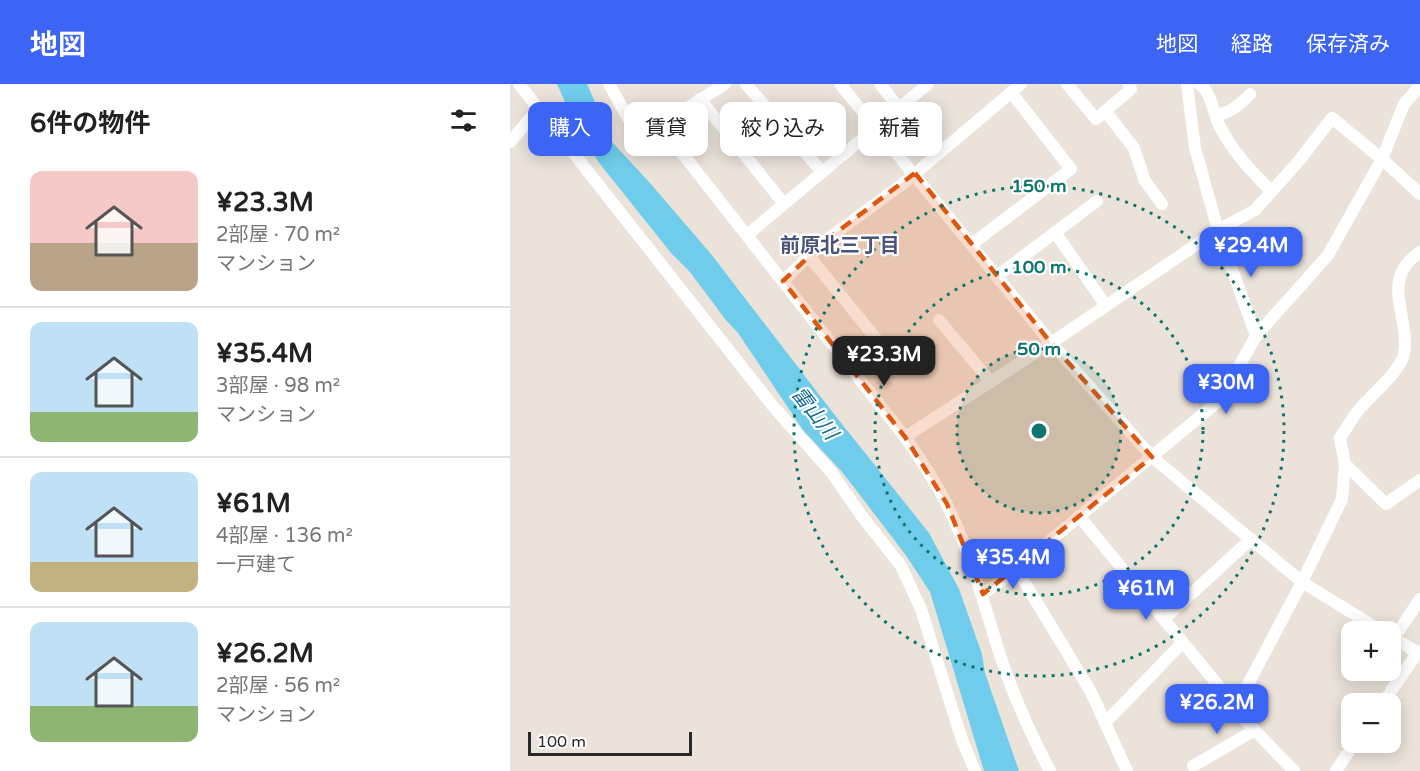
<!DOCTYPE html>
<html lang="ja">
<head>
<meta charset="utf-8">
<style>
	:root { --surface:#fff; --page:#f2f2f2; --text:#222; --muted:#767676; --line:#e0e0e0; --accent:#3c64f5 }
	body { margin:0; font-family:"Varela Round","Noto Sans JP",sans-serif; background:var(--page); color:var(--text); height:100vh; display:flex; flex-direction:column; font-size:22px; white-space:nowrap }
	* { box-sizing:border-box; margin:0 }
	p { font-size:20px; color:var(--muted) }
	.icon { flex:none; width:33px; height:33px; fill:none; stroke:currentColor; stroke-width:2; stroke-linecap:round; stroke-linejoin:round }
	.map { position:relative; flex:1; overflow:hidden }
	.side { display:flex; flex-direction:column; background:var(--surface); width:510px }
	.side>* { flex:none }
	.banner { position:absolute; left:18px; top:18px; width:570px; height:54px; display:flex; gap:12px }
	.tools { position:absolute; left:831px; top:537px; display:grid; gap:12px }
	.tools a { display:grid; place-items:center; width:60px; height:60px; border-radius:12px; background:var(--surface); box-shadow:0 3px 15px #0003; font-size:30px }
	.scale { position:absolute; left:18px; bottom:15px; width:164px; box-sizing:border-box; padding-left:6px; border:3px solid #282828; border-top:0; font-size:16px; line-height:21px; white-space:nowrap; color:#282828; -webkit-text-stroke:4px #fff; paint-order:stroke }
	.price { position:absolute; translate:-50% -51px; padding:0 14px; border-radius:12px; background:var(--accent); color:#fff; font-size:20px; line-height:39px; filter:drop-shadow(0 2px 3px #0008) }
	.price::after { content:''; position:absolute; left:50%; top:36px; width:18px; height:14px; margin-left:-9px; background:inherit; clip-path:polygon(0 0,100% 0,50% 100%) }
	.price.current { background:#222; color:#fff }
	ul { padding:0; list-style:none }
	li { display:flex; align-items:center; gap:18px; height:150px; padding:0 30px }
	li+li { border-top:2px solid var(--line) }
	li span { display:grid; place-items:center; flex:none; width:168px; height:120px; border-radius:12px; color:#555 }
	li>.icon { margin-inline-start:auto }
	span .icon { width:72px; height:72px; fill:#fffc; stroke-width:1 }
	li b { font-size:26px }
	h2 { display:flex; justify-content:space-between; align-items:center; height:72px; padding:0 30px; font-size:26px }
	.pill { padding:0 21px; border-radius:12px; background:var(--surface); box-shadow:0 3px 15px #0003; font-size:21px; line-height:54px }
	.pill.current { background:var(--accent); color:#fff }
	header { display:flex; align-items:center; gap:36px; box-sizing:border-box; height:84px; padding:0 30px; background:var(--accent); color:#fff }
	header strong { font-size:28px }
	nav { display:flex; gap:33px; margin-inline-start:auto; font-size:21px }
	main { display:flex; flex:1; min-height:0 }
	.map>svg:first-child { display:block }
	.water { fill:#6fcdeb }
	.lines { fill:none; stroke-linecap:round; stroke-linejoin:round }
	.minor { stroke:#fff; stroke-width:12 }
	.marked { fill:#de570d; fill-opacity:0.2; stroke:#de570d; stroke-width:4.5; stroke-dasharray:12 8; stroke-linejoin:round }
	.ring { fill:none; stroke:#0f766e; stroke-width:3; stroke-dasharray:3 6 }
	.labels { text-anchor:middle; stroke-width:4.5; stroke-linejoin:round; paint-order:stroke }
	.neighbourhood-label { font-size:20px; font-weight:bold; fill:#4a5378; stroke:#fff }
	.water-label { font-size:20px; font-style:italic; fill:#106b95; stroke:#fff }
	.centre { fill:#0f766e; stroke:#fff; stroke-width:3 }
	.ring-label { font-size:18px; text-anchor:middle; font-weight:bold; fill:#0f766e; stroke:#fff; stroke-width:4.5; stroke-linejoin:round; paint-order:stroke }
</style>
</head>
<body>
<header>
<strong>地図</strong>
<nav><a>地図</a><a>経路</a><a>保存済み</a></nav>
</header>
<main>
<section class="side">
<h2>6件の物件<svg class="icon" aria-label="filters" viewBox="0 0 24 24"><path d="M4 7h16M4 17h16"/><circle cx="9" cy="7" r="2"/><circle cx="15" cy="17" r="2"/></svg></h2>
<ul>
<li><span style="background:linear-gradient(#f6c9c9 60%,#b9a48a 0)"><svg class="icon" aria-label="home" viewBox="0 0 24 24"><path d="M3 11l9-7 9 7M6 9v11h12V9"/></svg></span><div><b>¥23.3M</b><p>2部屋 · 70 m²</p><p>マンション</p></div></li>
<li><span style="background:linear-gradient(#bfe0f5 75%,#8fb573 0)"><svg class="icon" aria-label="home" viewBox="0 0 24 24"><path d="M3 11l9-7 9 7M6 9v11h12V9"/></svg></span><div><b>¥35.4M</b><p>3部屋 · 98 m²</p><p>マンション</p></div></li>
<li><span style="background:linear-gradient(#bfe0f5 75%,#c2b280 0)"><svg class="icon" aria-label="home" viewBox="0 0 24 24"><path d="M3 11l9-7 9 7M6 9v11h12V9"/></svg></span><div><b>¥61M</b><p>4部屋 · 136 m²</p><p>一戸建て</p></div></li>
<li><span style="background:linear-gradient(#bfe0f5 70%,#8fb573 0)"><svg class="icon" aria-label="home" viewBox="0 0 24 24"><path d="M3 11l9-7 9 7M6 9v11h12V9"/></svg></span><div><b>¥26.2M</b><p>2部屋 · 56 m²</p><p>マンション</p></div></li>
</ul>
</section>
<div class="map">
<svg width="910" height="687" viewBox="0 0 910 687">
	<rect width="100%" height="100%" fill="#ebe3da"/>
	<polygon class="water" points="47,0 77,0 103,59 140,99 201,170 324,330 419,449 449,505 472,570 475,589 509,687 474,687 420,508 395,470 333,389 293,346 228,249 215,235 180,188 161,169 90,80 68,47"/>
	<g class="lines">
		<g class="minor">
			<polyline points="9,0 262,321 322,389 351,431 391,482 411,525 451,653 465,687"/>
			<path d="M99 0 128 52 150 41 395 353C410 375 425 396 436 419 461 468 474 522 491 574 504 613 521 651 540 687"/>
			<polyline points="236,0 312,88"/>
			<polyline points="330,0 541,259 642,373 792,498 873,548"/>
			<polyline points="370,0 389,24"/>
			<polyline points="557,0 586,35 621,5 618,0"/>
			<polyline points="677,0 685,64 708,146 746,252"/>
			<path d="M689 0C701 7 703 28 709 41 722 67 741 87 761 107"/>
			<polyline points="190,15 274,120"/>
			<polyline points="595,27 624,64 635,97 652,120"/>
			<path d="M706 32C721 27 730 22 740 10"/>
			<polyline points="150,41 215,0"/>
			<polyline points="0,58 29,24"/>
			<polyline points="545,148 596,222"/>
			<polyline points="237,151 418,0"/>
			<polyline points="462,160 561,85 501,8"/>
			<polyline points="299,172 368,257"/>
			<polyline points="487,192 587,117"/>
			<polyline points="273,197 315,157 394,99 511,0"/>
			<polyline points="429,236 481,298"/>
			<polyline points="395,353 541,259 708,146 745,126 788,78 822,34 872,75 910,110"/>
			<polyline points="835,380 876,420 910,396"/>
			<polyline points="569,432 726,623"/>
			<polyline points="473,510 508,484"/>
			<polyline points="654,535 741,455"/>
			<polyline points="880,552 910,570"/>
			<polyline points="884,554 910,515"/>
			<polyline points="872,620 908,568"/>
			<polyline points="595,639 673,558"/>
			<polyline points="683,682 745,646"/>
			<polyline points="617,687 581,608 509,489 509,482 710,316 746,252 818,171 872,75 894,20 910,2"/>
			<path d="M784 687 731 632 726 623 792 498 832 415 835 380 830 354C837 344 843 332 851 323 862 311 891 286 894 270 901 233 868 196 910 168"/>
			<polyline points="826,687 845,658"/>
		</g>
	</g>
	<path class="marked" d="M405 89 541 259 642 373 473 510 437 420 395 353 273 197 315 157Z"/>
	<circle cx="529" cy="347" r="82" fill="#0f766e" fill-opacity=".12"/>
	<g class="ring">
		<circle cx="529" cy="347" r="82"/>
		<circle cx="529" cy="347" r="164"/>
		<circle cx="529" cy="347" r="245"/>
	</g>
	<g class="labels">
		<g class="neighbourhood-label">
			<text x="330" y="168">前原北三丁目</text>
		</g>
		<g class="water-label">
			<text transform="translate(305 329) rotate(52)" y="7">雷山川</text>
		</g>
	</g>
	<circle cx="529" cy="347" r="9" class="centre"/>
	<g class="ring-label">
		<text x="529" y="108">150 m</text>
		<text x="529" y="189">100 m</text>
		<text x="529" y="271">50 m</text>
	</g>
</svg>
<div class="tools">
<a>+</a>
<a>−</a>
</div>
<div class="scale">100 m</div>
<b class="price" style="left:741px;top:194px">¥29.4M</b>
<b class="price current" style="left:374px;top:303px">¥23.3M</b>
<b class="price" style="left:716px;top:331px">¥30M</b>
<b class="price" style="left:503px;top:506px">¥35.4M</b>
<b class="price" style="left:636px;top:537px">¥61M</b>
<b class="price" style="left:707px;top:651px">¥26.2M</b>
<div class="banner">
<a class="pill current">購入</a>
<a class="pill">賃貸</a>
<a class="pill">絞り込み</a>
<a class="pill">新着</a>
</div>
</div>
</main>
</body>
</html>
